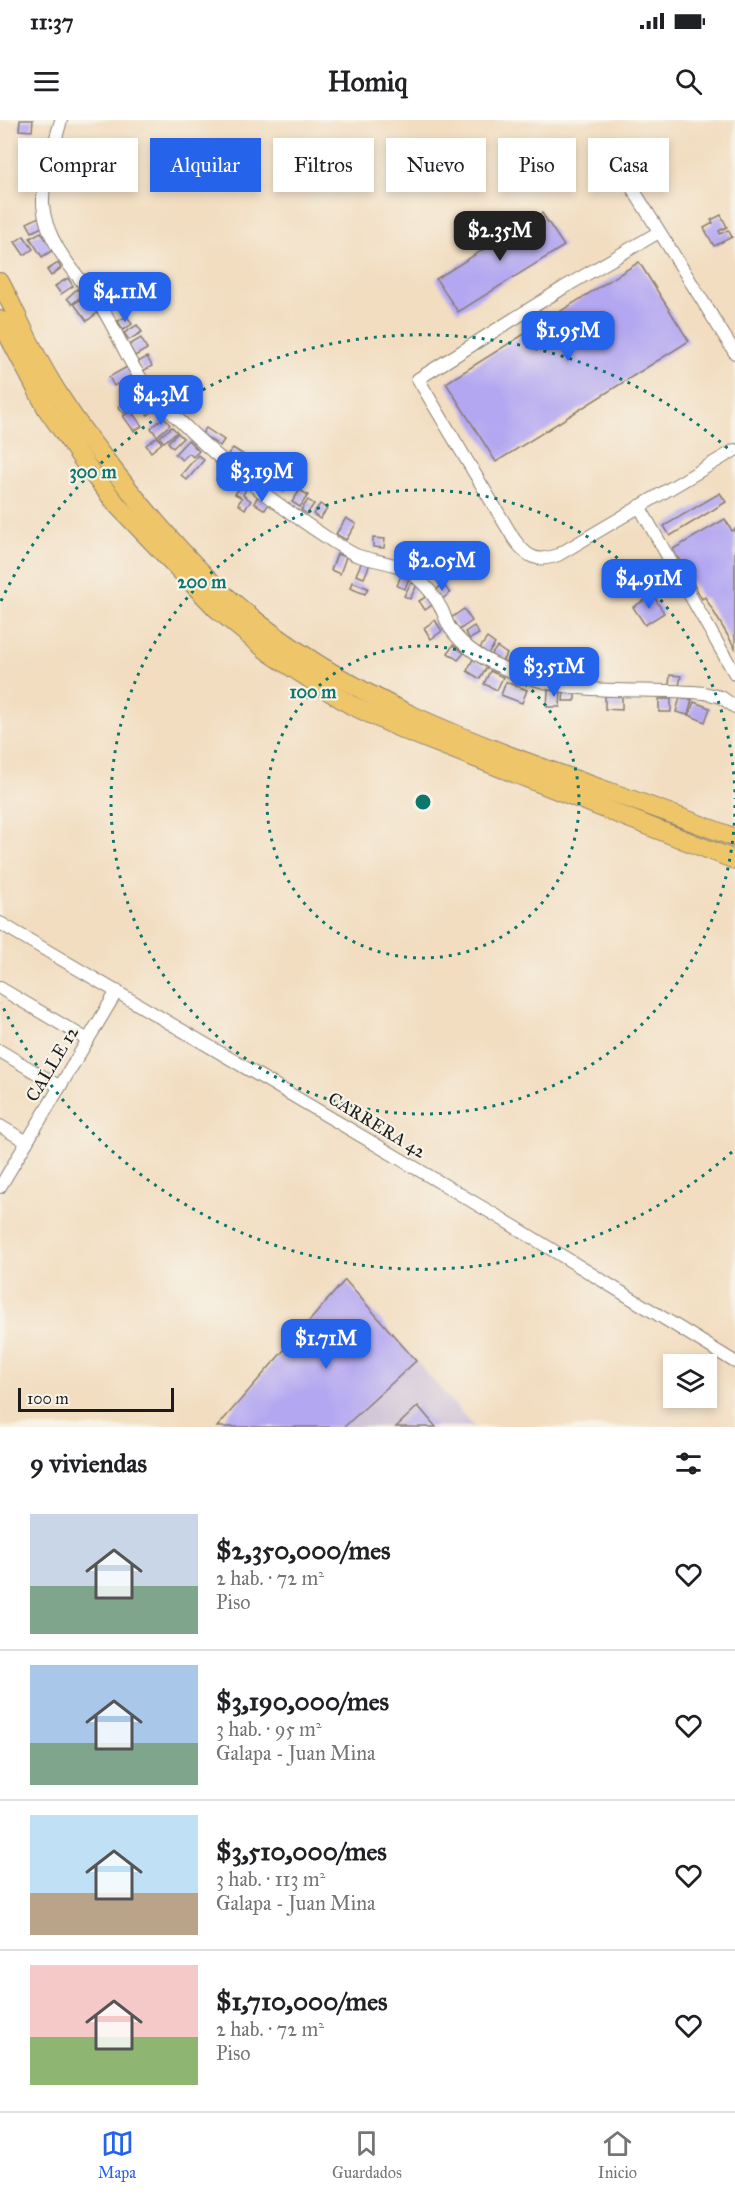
<!DOCTYPE html>
<html lang="es">
<head>
<meta charset="utf-8">
<style>
	:root { --surface:#fff; --page:#f6f6f6; --text:#202124; --muted:#757577; --line:#e0e0e0; --accent:#2563eb }
	body { margin:0; font-family:"IM FELL Great Primer",serif; background:var(--page); color:var(--text); height:100vh; display:flex; flex-direction:column; font-size:22px; white-space:nowrap }
	* { box-sizing:border-box; margin:0 }
	p { font-size:20px; color:var(--muted) }
	.icon { flex:none; width:33px; height:33px; fill:none; stroke:currentColor; stroke-width:2; stroke-linecap:round; stroke-linejoin:round }
	.map { position:relative; height:1307px; overflow:hidden }
	.side { display:flex; flex-direction:column; background:var(--surface); flex:1 }
	.side>* { flex:none }
	.guide { position:absolute; left:18px; top:18px; width:699px; height:54px; display:flex; gap:12px }
	.buttons { position:absolute; left:663px; top:1234px; display:grid; gap:12px }
	.buttons a { display:grid; place-items:center; width:54px; height:54px; border-radius:0px; background:var(--surface); box-shadow:0 3px 9px #0003; font-size:30px }
	.scale { position:absolute; left:18px; bottom:15px; width:156px; box-sizing:border-box; padding-left:6px; border:3px solid #1c1c1c; border-top:0; font-size:16px; line-height:21px; white-space:nowrap; color:#1c1c1c; -webkit-text-stroke:4px #f7f3e8; paint-order:stroke }
	.price { position:absolute; translate:-50% -51px; padding:0 14px; border-radius:12px; background:var(--accent); color:#fff; font-size:20px; line-height:39px; filter:drop-shadow(0 2px 3px #0008) }
	.price::after { content:''; position:absolute; left:50%; top:36px; width:18px; height:14px; margin-left:-9px; background:inherit; clip-path:polygon(0 0,100% 0,50% 100%) }
	.price.active { background:#222; color:#fff }
	ul { padding:0; list-style:none }
	li { display:flex; align-items:center; gap:18px; height:150px; padding:0 30px }
	li+li { border-top:2px solid var(--line) }
	li span { display:grid; place-items:center; flex:none; width:168px; height:120px; border-radius:0px; color:#555 }
	li>.icon { margin-inline-start:auto }
	span .icon { width:72px; height:72px; fill:#fffc; stroke-width:1 }
	li b { font-size:26px }
	h2 { display:flex; justify-content:space-between; align-items:center; height:72px; padding:0 30px; font-size:26px }
	.chip { padding:0 21px; border-radius:0px; background:var(--surface); box-shadow:0 3px 9px #0003; font-size:21px; line-height:54px }
	.chip.active { background:var(--accent); color:#fff }
	.status { display:flex; justify-content:space-between; align-items:center; height:42px; padding:0 30px; background:var(--surface); direction:ltr }
	.status svg { height:16px; fill:currentColor }
	header { display:flex; justify-content:space-between; align-items:center; height:78px; padding:0 30px; background:var(--surface); font-size:27px; font-weight:800 }
	.menu { display:flex; justify-content:space-around; align-items:center; height:84px; border-top:2px solid var(--line); background:var(--surface); font-size:16px; color:var(--muted) }
	.menu a { display:grid; justify-items:center; gap:3px }
	.menu .active { color:var(--accent) }
	.map>svg:first-child { display:block }
	.industrial { fill:#cbbfd6 }
	.building { fill:#b4a7f1 }
	.lines { fill:none; stroke-linecap:round; stroke-linejoin:round }
	.minor-casing { stroke:#877c6e; stroke-width:14 }
	.highway-casing { stroke:#877c6e; stroke-width:20 }
	.minor { stroke:#fff; stroke-width:12 }
	.highway { stroke:#eec569; stroke-width:18 }
	.ring { fill:none; stroke:#0f766e; stroke-width:3; stroke-dasharray:3 6 }
	.labels { text-anchor:middle; stroke-width:4.5; stroke-linejoin:round; paint-order:stroke }
	.street-label { font-size:18px; fill:#1c1c1c; stroke:#f7f3e8 }
	.centre { fill:#0f766e; stroke:#f7f3e8; stroke-width:3 }
	.ring-label { font-size:18px; text-anchor:middle; font-weight:bold; fill:#0f766e; stroke:#f7f3e8; stroke-width:4.5; stroke-linejoin:round; paint-order:stroke }
</style>
</head>
<body>
<div class="status"><b>11:37</b><svg viewBox="0 0 49 12"><path d="M0 12V9h3v3zM5 12V6h3v6zM10 12V3h3v9zM15 12V0h3v12zM26 1h20v11H26zM47 4h2v5h-2z"/></svg></div>
<header><svg class="icon" aria-label="menu" viewBox="0 0 24 24"><path d="M4 6h16M4 12h16M4 18h16"/></svg>Homiq<svg class="icon" aria-label="search" viewBox="0 0 24 24"><circle cx="10" cy="10" r="6"/><path d="M15 15l6 6"/></svg></header>
<div class="map">
<svg width="735" height="1307" viewBox="0 0 735 1307">
	<rect width="100%" height="100%" fill="#f7f3e8"/>
	<filter id="ink" filterUnits="userSpaceOnUse"><feTurbulence type="fractalNoise" baseFrequency=".0167" numOctaves="2"/><feDisplacementMap in="SourceGraphic" scale="12" xChannelSelector="R" yChannelSelector="G"/><feConvolveMatrix kernelMatrix="1 2 1 2 8 2 1 2 1" color-interpolation-filters="sRGB"/></filter>
	<filter id="wash" filterUnits="userSpaceOnUse"><feTurbulence type="fractalNoise" baseFrequency=".008" numOctaves="4" result="noise"/><feDisplacementMap in="SourceGraphic" scale="24" xChannelSelector="R" yChannelSelector="G"/><feGaussianBlur stdDeviation="1.35" result="paint"/><feColorMatrix in="noise" values="0 0 0 0 0 0 0 0 0 0 0 0 0 0 0 0 0 1.4 0 .05"/><feComposite in="paint" operator="in"/></filter>
	<g filter="url(#wash)">
		<rect width="100%" height="100%" fill="#f2ddc0"/>
		<polygon class="industrial" points="345,1160 474,1307 217,1307"/>
		<g id="blocks">
			<g class="building">
				<polygon points="20,0 33,0 32,11 19,10"/>
				<polygon points="542,93 564,126 458,192 436,159"/>
				<polygon points="721,95 727,107 719,111 720,114 728,110 732,117 714,126 704,108 713,103 711,100"/>
				<polygon points="41,96 46,105 32,112 27,103"/>
				<polygon points="41,112 53,130 42,137 30,118"/>
				<polygon points="24,116 33,129 24,135 15,122"/>
				<polygon points="639,142 689,221 496,342 446,263"/>
				<polygon points="58,143 61,148 51,156 47,150"/>
				<polygon points="68,158 73,166 61,174 55,166"/>
				<polygon points="77,169 83,175 72,184 67,178"/>
				<polygon points="85,176 97,193 87,201 74,184"/>
				<polygon points="127,196 132,204 123,210 118,201"/>
				<polygon points="137,205 142,212 129,220 124,213"/>
				<polygon points="141,218 147,229 135,236 129,225"/>
				<polygon points="147,237 152,246 143,251 138,242"/>
				<polygon points="127,247 132,255 114,266 109,257"/>
				<polygon points="139,266 146,273 136,284 128,277"/>
				<polygon points="151,278 158,286 148,295 140,287"/>
				<polygon points="126,279 132,285 124,293 118,287"/>
				<polygon points="131,291 142,306 134,311 123,296"/>
				<polygon points="164,297 170,305 157,316 151,308"/>
				<polygon points="172,307 177,312 164,322 159,317"/>
				<polygon points="206,308 224,320 220,326 202,314"/>
				<polygon points="178,313 183,318 173,328 168,322"/>
				<polygon points="157,317 162,323 151,332 146,325"/>
				<polygon points="188,320 199,331 193,337 189,333 182,340 175,334"/>
				<polygon points="233,328 247,337 242,344 228,334"/>
				<polygon points="198,335 204,340 187,360 181,355"/>
				<polygon points="252,338 261,344 255,352 246,346"/>
				<polygon points="223,349 231,355 225,365 216,360"/>
				<polygon points="277,357 289,365 284,372 272,364"/>
				<polygon points="241,366 246,369 243,375 251,381 245,389 238,384 242,378 235,374"/>
				<polygon points="300,370 308,375 300,387 292,382"/>
				<polygon points="720,373 726,382 670,416 664,406"/>
				<polygon points="258,376 269,383 265,390 254,383"/>
				<polygon points="308,380 314,384 307,394 301,390"/>
				<polygon points="320,384 327,389 320,399 313,394"/>
				<polygon points="346,398 356,404 346,420 336,414"/>
				<polygon points="725,399 732,411 735,409 735,528 705,477 702,479 673,429"/>
				<polygon points="373,418 385,419 384,428 373,427"/>
				<polygon points="337,434 346,437 340,454 331,450"/>
				<polygon points="362,441 370,444 364,458 356,455"/>
				<polygon points="401,455 409,458 405,469 397,466"/>
				<polygon points="352,462 368,468 365,474 350,468"/>
				<polygon points="411,463 417,465 410,479 404,476"/>
				<polygon points="443,464 450,473 441,480 435,471"/>
				<polygon points="653,475 664,493 645,505 633,487"/>
				<polygon points="427,476 432,485 425,490 419,481"/>
				<polygon points="464,489 472,501 459,510 451,498"/>
				<polygon points="435,500 442,511 431,519 424,508"/>
				<polygon points="474,506 479,514 470,519 465,512"/>
				<polygon points="487,518 495,524 488,534 480,528"/>
				<polygon points="453,525 464,533 458,540 448,533"/>
				<polygon points="497,527 507,534 501,542 491,535"/>
				<polygon points="473,539 487,547 480,559 467,551"/>
				<polygon points="534,544 549,548 547,558 531,553"/>
				<polygon points="560,550 573,551 573,560 559,559"/>
				<polygon points="490,551 503,557 497,570 484,564"/>
				<rect x="580" y="552" width="15" height="9"/>
				<polygon points="670,555 681,556 679,566 669,565"/>
				<polygon points="506,562 527,570 522,583 501,575"/>
				<polygon points="548,570 561,570 560,587 547,587"/>
				<polygon points="564,571 575,571 575,581 563,581"/>
				<polygon points="605,576 622,576 622,590 605,589"/>
				<polygon points="680,577 692,580 688,595 676,592"/>
				<rect x="659" y="579" width="12" height="13"/>
				<polygon points="694,582 710,588 705,602 689,595"/>
				<polygon points="345,1160 416,1241 344,1307 217,1307"/>
				<polygon points="418,1286 436,1307 396,1307"/>
			</g>
		</g>
	</g>
	<g filter="url(#ink)">
		<use href="#blocks" fill-opacity="0" stroke="#877c6e" stroke-width="1.5"/>
		<g class="lines">
			<g class="minor-casing">
				<g id="minor">
					<path d="M61 0C54 27 42 57 43 85 46 123 76 153 97 181 115 205 123 233 140 257 150 271 163 284 176 297 223 345 278 386 335 423 342 427 349 432 356 435 375 442 399 442 415 456 426 465 436 478 442 490 445 496 446 502 450 508 466 532 495 546 521 555 579 577 643 567 704 573L721 577 735 587"/>
					<polyline points="626,58 735,233"/>
					<path d="M659 112 563 168 418 259 514 419C527 437 536 443 558 435L735 330"/>
					<polyline points="639,386 735,554"/>
					<polyline points="0,803 502,1099 735,1242"/>
					<polyline points="0,868 88,920"/>
					<polyline points="0,931 60,967"/>
					<polyline points="0,1006 27,1022"/>
					<polyline points="0,1067 117,871"/>
				</g>
			</g>
			<g class="highway-casing">
				<g id="highway">
					<path d="M0 162C17 194 31 229 50 260 68 291 89 319 111 347 146 392 184 437 226 476 280 524 350 567 416 597 520 644 629 676 735 718"/>
					<polyline points="0,200 47,289 89,349 118,386 217,489 270,533 314,562 351,585 404,610 735,740"/>
				</g>
			</g>
			<use href="#minor" class="minor"/>
			<use href="#highway" class="highway"/>
		</g>
	</g>
	<g class="ring">
		<circle cx="423" cy="682" r="156"/>
		<path d="M735 685A312 312 0 1 1 735 679"/>
		<path d="M732 1032A467 467 0 0 1 1 883M1 481A467 467 0 0 1 732 332"/>
	</g>
	<g class="labels">
		<g class="street-label">
			<text transform="translate(52 944) rotate(-59)" y="6">CALLE 12</text>
			<text transform="translate(377 1005) rotate(31)" y="6">CARRERA 42</text>
		</g>
	</g>
	<circle cx="423" cy="682" r="9" class="centre"/>
	<g class="ring-label">
		<text x="93" y="358">300 m</text>
		<text x="202" y="468">200 m</text>
		<text x="313" y="578">100 m</text>
	</g>
</svg>
<div class="buttons">
<a><svg class="icon" aria-label="layers" viewBox="0 0 24 24"><path d="M12 4l9 5-9 5-9-5zM3 14l9 5 9-5"/></svg></a>
</div>
<div class="scale">100 m</div>
<b class="price active" style="left:500px;top:142px">$2.35M</b>
<b class="price" style="left:125px;top:203px">$4.11M</b>
<b class="price" style="left:568px;top:242px">$1.95M</b>
<b class="price" style="left:161px;top:306px">$4.3M</b>
<b class="price" style="left:262px;top:383px">$3.19M</b>
<b class="price" style="left:442px;top:472px">$2.05M</b>
<b class="price" style="left:649px;top:490px">$4.91M</b>
<b class="price" style="left:554px;top:578px">$3.51M</b>
<b class="price" style="left:326px;top:1250px">$1.71M</b>
<div class="guide">
<a class="chip">Comprar</a>
<a class="chip active">Alquilar</a>
<a class="chip">Filtros</a>
<a class="chip">Nuevo</a>
<a class="chip">Piso</a>
<a class="chip">Casa</a>
</div>
</div>
<section class="side">
<h2>9 viviendas<svg class="icon" aria-label="filters" viewBox="0 0 24 24"><path d="M4 7h16M4 17h16"/><circle cx="9" cy="7" r="2"/><circle cx="15" cy="17" r="2"/></svg></h2>
<ul>
<li><span style="background:linear-gradient(#c9d6e8 60%,#7fa58c 0)"><svg class="icon" aria-label="home" viewBox="0 0 24 24"><path d="M3 11l9-7 9 7M6 9v11h12V9"/></svg></span><div><b>$2,350,000/mes</b><p>2 hab. · 72 m²</p><p>Piso</p></div><svg class="icon" aria-label="heart" viewBox="0 0 24 24"><path d="M12 20l-8-8c-3-5 5-10 8-4 3-6 11-1 8 4z"/></svg></li>
<li><span style="background:linear-gradient(#a9c7e8 65%,#7fa58c 0)"><svg class="icon" aria-label="home" viewBox="0 0 24 24"><path d="M3 11l9-7 9 7M6 9v11h12V9"/></svg></span><div><b>$3,190,000/mes</b><p>3 hab. · 95 m²</p><p>Galapa - Juan Mina</p></div><svg class="icon" aria-label="heart" viewBox="0 0 24 24"><path d="M12 20l-8-8c-3-5 5-10 8-4 3-6 11-1 8 4z"/></svg></li>
<li><span style="background:linear-gradient(#bfe0f5 65%,#b9a48a 0)"><svg class="icon" aria-label="home" viewBox="0 0 24 24"><path d="M3 11l9-7 9 7M6 9v11h12V9"/></svg></span><div><b>$3,510,000/mes</b><p>3 hab. · 113 m²</p><p>Galapa - Juan Mina</p></div><svg class="icon" aria-label="heart" viewBox="0 0 24 24"><path d="M12 20l-8-8c-3-5 5-10 8-4 3-6 11-1 8 4z"/></svg></li>
<li><span style="background:linear-gradient(#f6c9c9 60%,#8fb573 0)"><svg class="icon" aria-label="home" viewBox="0 0 24 24"><path d="M3 11l9-7 9 7M6 9v11h12V9"/></svg></span><div><b>$1,710,000/mes</b><p>2 hab. · 72 m²</p><p>Piso</p></div><svg class="icon" aria-label="heart" viewBox="0 0 24 24"><path d="M12 20l-8-8c-3-5 5-10 8-4 3-6 11-1 8 4z"/></svg></li>
</ul>
</section>
<nav class="menu">
<a class="active"><svg class="icon" aria-label="map" viewBox="0 0 24 24"><path d="M3 6l6-2 6 2 6-2v14l-6 2-6-2-6 2zM9 4v14M15 6v14"/></svg>Mapa</a>
<a><svg class="icon" aria-label="saved" viewBox="0 0 24 24"><path d="M7 4h10v16l-5-4-5 4z"/></svg>Guardados</a>
<a><svg class="icon" aria-label="home" viewBox="0 0 24 24"><path d="M3 11l9-7 9 7M6 9v11h12V9"/></svg>Inicio</a>
</nav>
</body>
</html>
